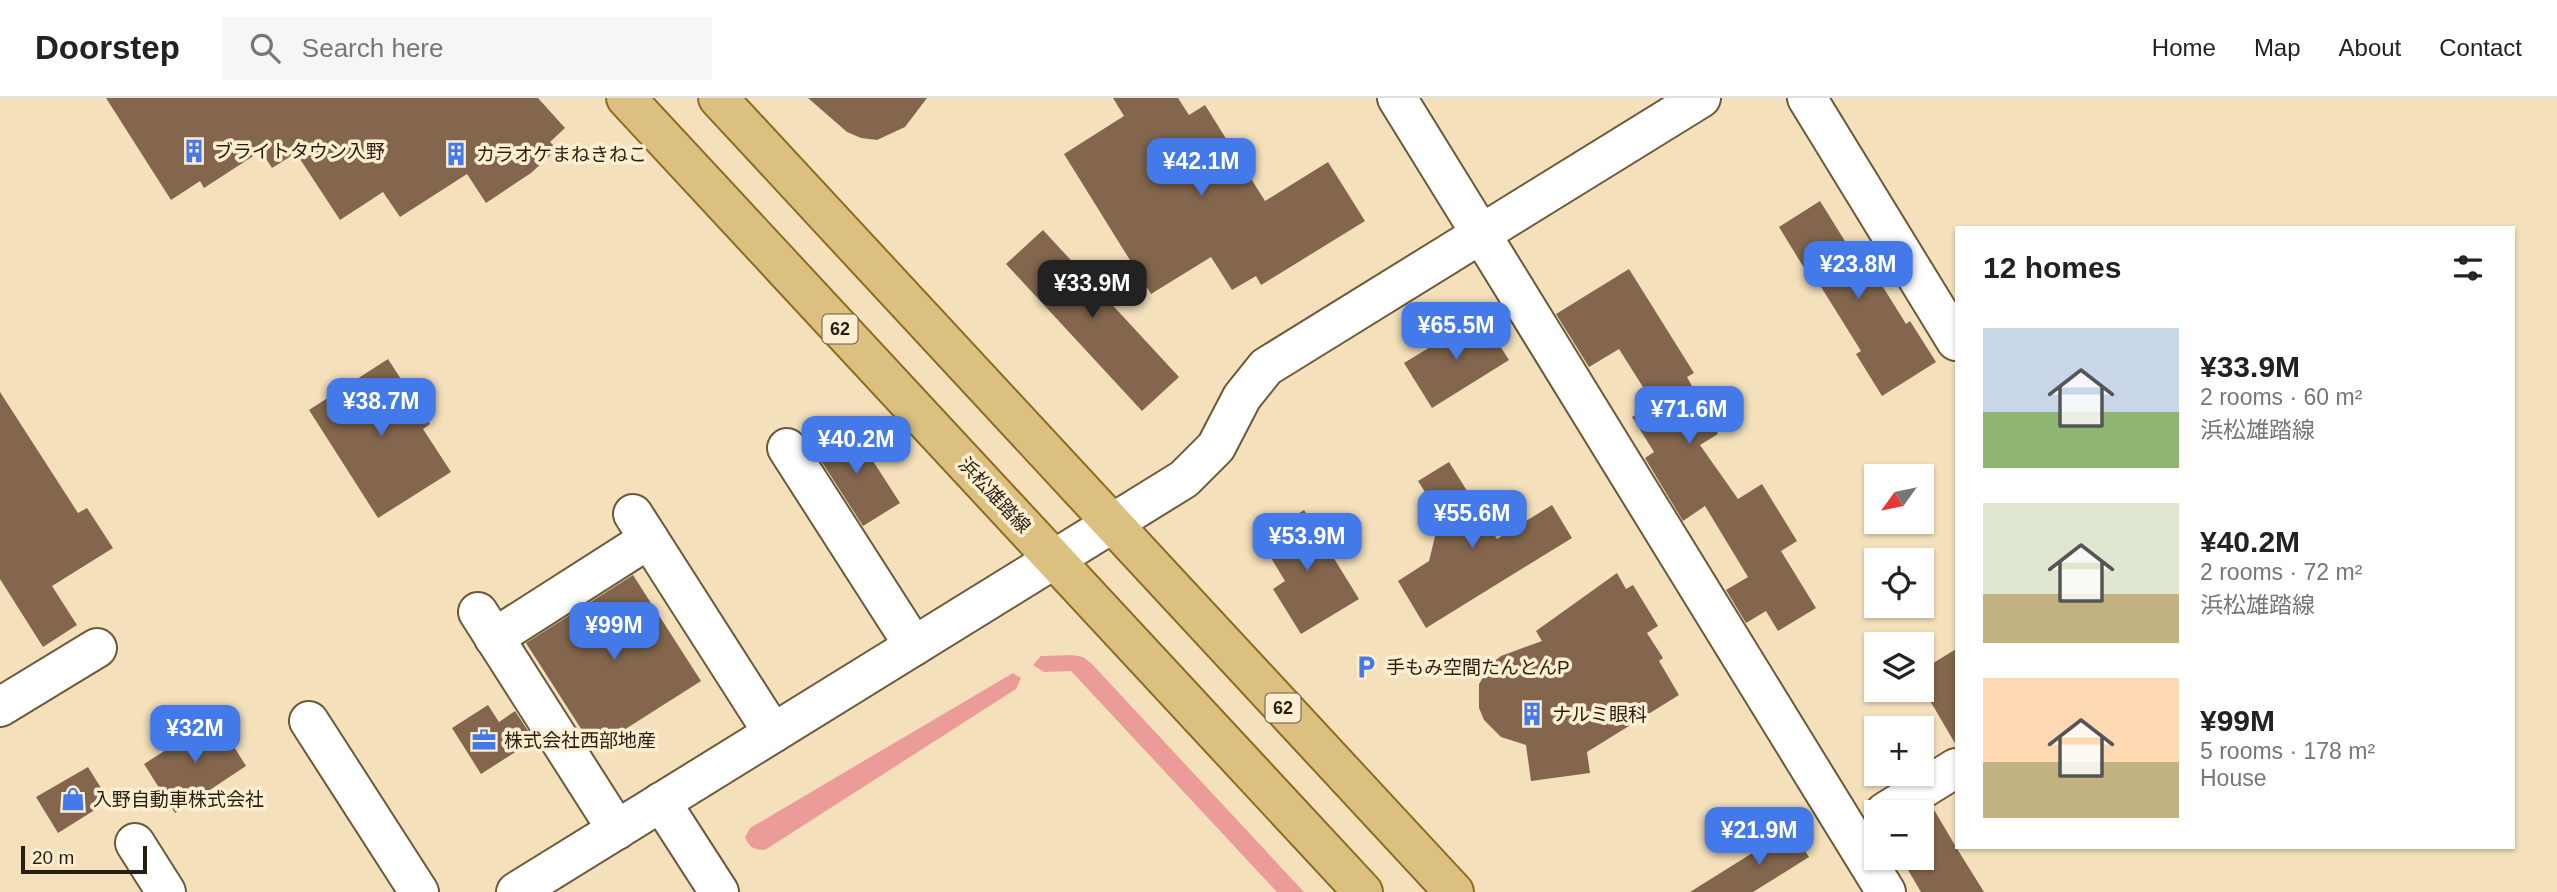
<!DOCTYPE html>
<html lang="en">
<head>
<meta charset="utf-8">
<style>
	:root { --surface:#fff; --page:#f6f6f6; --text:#222; --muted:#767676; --line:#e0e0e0; --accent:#4479ea }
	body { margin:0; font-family:Arial,"Noto Sans JP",sans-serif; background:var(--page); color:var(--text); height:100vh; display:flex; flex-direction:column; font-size:26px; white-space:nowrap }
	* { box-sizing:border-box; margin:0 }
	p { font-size:23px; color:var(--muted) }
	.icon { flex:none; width:38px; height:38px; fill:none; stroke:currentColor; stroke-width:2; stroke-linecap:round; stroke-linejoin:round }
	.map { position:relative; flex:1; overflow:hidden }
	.drawer { position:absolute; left:1955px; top:128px; width:560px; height:623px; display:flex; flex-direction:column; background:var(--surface); border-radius:0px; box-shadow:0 2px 5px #0004 }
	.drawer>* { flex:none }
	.needle { width:46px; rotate:237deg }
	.controls { position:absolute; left:1864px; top:366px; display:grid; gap:14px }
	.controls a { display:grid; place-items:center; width:70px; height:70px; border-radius:0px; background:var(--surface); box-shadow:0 2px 5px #0004; font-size:35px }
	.scale { position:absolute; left:21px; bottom:18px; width:126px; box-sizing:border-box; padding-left:7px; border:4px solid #261f11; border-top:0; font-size:19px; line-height:24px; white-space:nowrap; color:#261f11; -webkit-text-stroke:5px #feeed1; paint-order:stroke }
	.price { position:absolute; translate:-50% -60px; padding:0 16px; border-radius:14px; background:var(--accent); color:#fff; font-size:23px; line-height:46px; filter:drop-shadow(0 2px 4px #0008) }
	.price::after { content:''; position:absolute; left:50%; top:42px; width:21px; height:16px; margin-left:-10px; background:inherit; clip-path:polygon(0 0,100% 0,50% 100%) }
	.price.active { background:#222; color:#fff }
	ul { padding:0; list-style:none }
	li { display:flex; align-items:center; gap:21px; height:175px; padding:0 28px }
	li span { display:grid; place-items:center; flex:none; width:196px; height:140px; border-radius:0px; color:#555 }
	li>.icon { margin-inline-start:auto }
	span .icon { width:84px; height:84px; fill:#fffc; stroke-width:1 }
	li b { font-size:30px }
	h2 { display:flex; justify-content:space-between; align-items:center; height:84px; padding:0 28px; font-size:30px }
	header { display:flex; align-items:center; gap:42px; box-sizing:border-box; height:98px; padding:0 35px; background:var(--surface); border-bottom:2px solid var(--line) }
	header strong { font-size:33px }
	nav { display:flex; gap:38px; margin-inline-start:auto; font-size:24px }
	.search { width:490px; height:63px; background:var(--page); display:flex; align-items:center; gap:18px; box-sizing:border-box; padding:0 24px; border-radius:0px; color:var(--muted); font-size:26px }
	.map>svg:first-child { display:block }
	.forest { fill:#ec9c98 }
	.building { fill:#83664d }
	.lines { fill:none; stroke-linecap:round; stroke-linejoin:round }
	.minor-casing { stroke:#6a5a39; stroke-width:42 }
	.major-casing { stroke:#8d6c22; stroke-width:42 }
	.minor { stroke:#fff; stroke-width:38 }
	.major { stroke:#dcc080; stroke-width:38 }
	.labels { text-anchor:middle; stroke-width:7; stroke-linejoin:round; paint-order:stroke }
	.shield { fill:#feeed1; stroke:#675d4b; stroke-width:2 }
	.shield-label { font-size:18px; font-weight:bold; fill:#261f11 }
	.poi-label { font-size:19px; fill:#261f11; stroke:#feeed1; text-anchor:start }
	.street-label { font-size:19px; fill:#261f11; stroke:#feeed1 }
</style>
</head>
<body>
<header>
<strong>Doorstep</strong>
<div class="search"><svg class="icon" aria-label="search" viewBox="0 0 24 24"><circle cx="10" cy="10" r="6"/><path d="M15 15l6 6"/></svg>Search here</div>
<nav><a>Home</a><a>Map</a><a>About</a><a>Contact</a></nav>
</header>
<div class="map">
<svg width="2557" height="794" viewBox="0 0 2557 794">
	<rect width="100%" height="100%" fill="#f4e1bc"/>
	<g class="forest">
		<polygon points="1072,557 1083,559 1092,566 1304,794 1277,794 1071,573 1044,574 1033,567 1041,558"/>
		<path d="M1013 575 1021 580 1016 591 765 752C753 752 749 749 745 739L750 730Z"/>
	</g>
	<g class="building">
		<polygon points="106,0 538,0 565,30 550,44 557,51 531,75 486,105 467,76 400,119 383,94 340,122 296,55 272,70 261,53 204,90 200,83 171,102"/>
		<polygon points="808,0 927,0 905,29 877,42 861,40 847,34"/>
		<polygon points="1113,0 1178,0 1189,17 1205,7 1265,103 1328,64 1365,123 1261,187 1256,178 1232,192 1211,159 1151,196 1064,56 1124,18"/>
		<polygon points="1820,103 1858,164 1865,160 1906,226 1910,223 1936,264 1882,298 1856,256 1861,253 1813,176 1809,178 1779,129"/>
		<polygon points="1043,132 1179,279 1142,313 1006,166"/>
		<polygon points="1629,171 1694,275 1687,279 1718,336 1700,347 1738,401 1762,386 1797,443 1781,453 1816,510 1778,533 1766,513 1746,525 1726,492 1748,479 1705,408 1683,423 1645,360 1654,354 1632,319 1653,305 1619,251 1589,269 1556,216"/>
		<polygon points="1481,218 1509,262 1432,310 1404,265"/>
		<polygon points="388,261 430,326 423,331 451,374 378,420 309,312"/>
		<polygon points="0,294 78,415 87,410 113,450 52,488 77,527 43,549 0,481"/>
		<polygon points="842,328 857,354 864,349 900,405 863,428 811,347"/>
		<polygon points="1449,364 1497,441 1552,407 1572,440 1426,530 1398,483 1429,463 1440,418 1418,383"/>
		<polygon points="1304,412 1359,501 1301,536 1273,491 1285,483 1259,440"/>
		<polygon points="1617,475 1626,491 1633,487 1658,528 1647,535 1663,560 1659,563 1679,597 1587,654 1590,675 1531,683 1526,647 1501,639 1484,622 1479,610 1479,586 1492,565 1501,558 1542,543 1536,533"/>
		<polygon points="633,477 701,583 594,651 526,545"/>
		<polygon points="1956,551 1956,647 1922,589 1922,572"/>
		<polygon points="488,607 499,624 515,613 534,642 481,676 452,630"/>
		<polygon points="216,620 246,668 175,715 144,666"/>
		<polygon points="88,669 109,703 58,735 36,699"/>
		<polygon points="1933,710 1956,749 1984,794 1921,794 1901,760 1922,760 1922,717"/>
		<polygon points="1791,731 1809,759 1753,794 1690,794"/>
	</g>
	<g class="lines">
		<g class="minor-casing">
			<g id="minor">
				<polyline points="1397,0 1481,136 1701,0"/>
				<polyline points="1807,0 1956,243"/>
				<polyline points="787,350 914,548"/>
				<polyline points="633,416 773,635"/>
				<polyline points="478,514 617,732"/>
				<polyline points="494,540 649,441"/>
				<polyline points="0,609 97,550"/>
				<polyline points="309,623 419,794"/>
				<polyline points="661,704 719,794"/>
				<polyline points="1885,714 1956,670"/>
				<polyline points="135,745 166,794"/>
				<polyline points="516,794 1184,381 1216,349 1242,299 1266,269 1481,136 1886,794"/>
			</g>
		</g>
		<g class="major-casing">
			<g id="major">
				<polyline points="626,0 1363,794"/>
				<polyline points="718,0 1454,794"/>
			</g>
		</g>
		<use href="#minor" class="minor"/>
		<use href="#major" class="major"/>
	</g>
	<defs>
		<g id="building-bare" transform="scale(1.89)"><path d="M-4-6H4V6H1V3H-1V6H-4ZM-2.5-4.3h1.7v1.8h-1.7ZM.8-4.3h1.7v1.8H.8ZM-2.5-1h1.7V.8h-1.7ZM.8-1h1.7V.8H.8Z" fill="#4479ea" stroke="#feeed1" stroke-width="2.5" paint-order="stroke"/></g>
		<g id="parking-bare" transform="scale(1.89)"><path d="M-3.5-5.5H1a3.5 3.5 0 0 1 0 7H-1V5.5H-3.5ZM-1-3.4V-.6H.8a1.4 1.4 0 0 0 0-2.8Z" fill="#4479ea" stroke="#feeed1" stroke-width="2.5" paint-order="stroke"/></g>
		<g id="office-bare" transform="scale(1.89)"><path d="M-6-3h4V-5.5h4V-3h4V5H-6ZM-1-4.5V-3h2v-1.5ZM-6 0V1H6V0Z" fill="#4479ea" stroke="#feeed1" stroke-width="2.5" paint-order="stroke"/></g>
		<g id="shop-bare" transform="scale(1.89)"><path d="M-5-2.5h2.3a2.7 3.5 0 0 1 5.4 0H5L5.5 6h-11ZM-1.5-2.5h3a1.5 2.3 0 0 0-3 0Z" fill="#4479ea" stroke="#feeed1" stroke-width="2.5" paint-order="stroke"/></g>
	</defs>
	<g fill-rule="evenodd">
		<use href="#building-bare" x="194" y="53"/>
		<use href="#building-bare" x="456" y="56"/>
		<use href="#parking-bare" x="1366" y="569"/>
		<use href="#building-bare" x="1532" y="616"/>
		<use href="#office-bare" x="484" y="642"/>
		<use href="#shop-bare" x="73" y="701"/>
	</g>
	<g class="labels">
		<g class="shield">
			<rect x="822.5" y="216.5" width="35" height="29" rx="5"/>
			<rect x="1265.5" y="595.5" width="35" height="29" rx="5"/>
		</g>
		<g class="shield-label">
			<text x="840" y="237">62</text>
			<text x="1283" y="616">62</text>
		</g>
		<g class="poi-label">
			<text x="214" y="60">ブライトタウン入野</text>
			<text x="476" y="63">カラオケまねきねこ</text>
			<text x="1386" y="576">手もみ空間たんとんP</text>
			<text x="1552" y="623">ナルミ眼科</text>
			<text x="504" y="649">株式会社西部地産</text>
			<text x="93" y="708">入野自動車株式会社</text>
		</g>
		<g class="street-label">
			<text transform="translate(995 397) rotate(47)" y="7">浜松雄踏線</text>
		</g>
	</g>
</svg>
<div class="controls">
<a><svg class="needle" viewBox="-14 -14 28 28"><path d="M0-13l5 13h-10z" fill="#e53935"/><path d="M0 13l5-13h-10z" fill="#767676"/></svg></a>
<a><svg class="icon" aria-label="locate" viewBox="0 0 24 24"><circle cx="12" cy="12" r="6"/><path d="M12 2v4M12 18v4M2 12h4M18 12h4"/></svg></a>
<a><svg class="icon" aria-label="layers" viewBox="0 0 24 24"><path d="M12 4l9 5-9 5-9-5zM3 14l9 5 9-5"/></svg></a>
<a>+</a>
<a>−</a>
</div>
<div class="scale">20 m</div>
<b class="price" style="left:1201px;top:100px">¥42.1M</b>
<b class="price" style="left:1858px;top:203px">¥23.8M</b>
<b class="price active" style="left:1092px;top:222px">¥33.9M</b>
<b class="price" style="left:1456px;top:264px">¥65.5M</b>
<b class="price" style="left:381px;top:340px">¥38.7M</b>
<b class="price" style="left:1689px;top:348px">¥71.6M</b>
<b class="price" style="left:856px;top:378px">¥40.2M</b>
<b class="price" style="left:1472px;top:452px">¥55.6M</b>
<b class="price" style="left:1307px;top:475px">¥53.9M</b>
<b class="price" style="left:614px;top:564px">¥99M</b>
<b class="price" style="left:195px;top:667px">¥32M</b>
<b class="price" style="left:1759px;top:769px">¥21.9M</b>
<section class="drawer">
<h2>12 homes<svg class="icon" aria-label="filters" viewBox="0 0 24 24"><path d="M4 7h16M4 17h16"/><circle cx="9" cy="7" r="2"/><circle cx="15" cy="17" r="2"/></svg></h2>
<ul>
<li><span style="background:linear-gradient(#c9d6e8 60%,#8fb573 0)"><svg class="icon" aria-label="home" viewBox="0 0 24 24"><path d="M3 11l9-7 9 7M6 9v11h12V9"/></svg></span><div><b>¥33.9M</b><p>2 rooms · 60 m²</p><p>浜松雄踏線</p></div></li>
<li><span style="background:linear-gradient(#dfe7d0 65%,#c2b280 0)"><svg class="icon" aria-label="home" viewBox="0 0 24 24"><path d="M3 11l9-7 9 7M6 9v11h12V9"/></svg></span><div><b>¥40.2M</b><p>2 rooms · 72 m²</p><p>浜松雄踏線</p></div></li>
<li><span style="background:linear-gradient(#ffd9b3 60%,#c2b280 0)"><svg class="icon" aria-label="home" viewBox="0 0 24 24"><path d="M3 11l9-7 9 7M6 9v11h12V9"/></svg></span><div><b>¥99M</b><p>5 rooms · 178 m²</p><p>House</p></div></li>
</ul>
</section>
</div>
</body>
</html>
